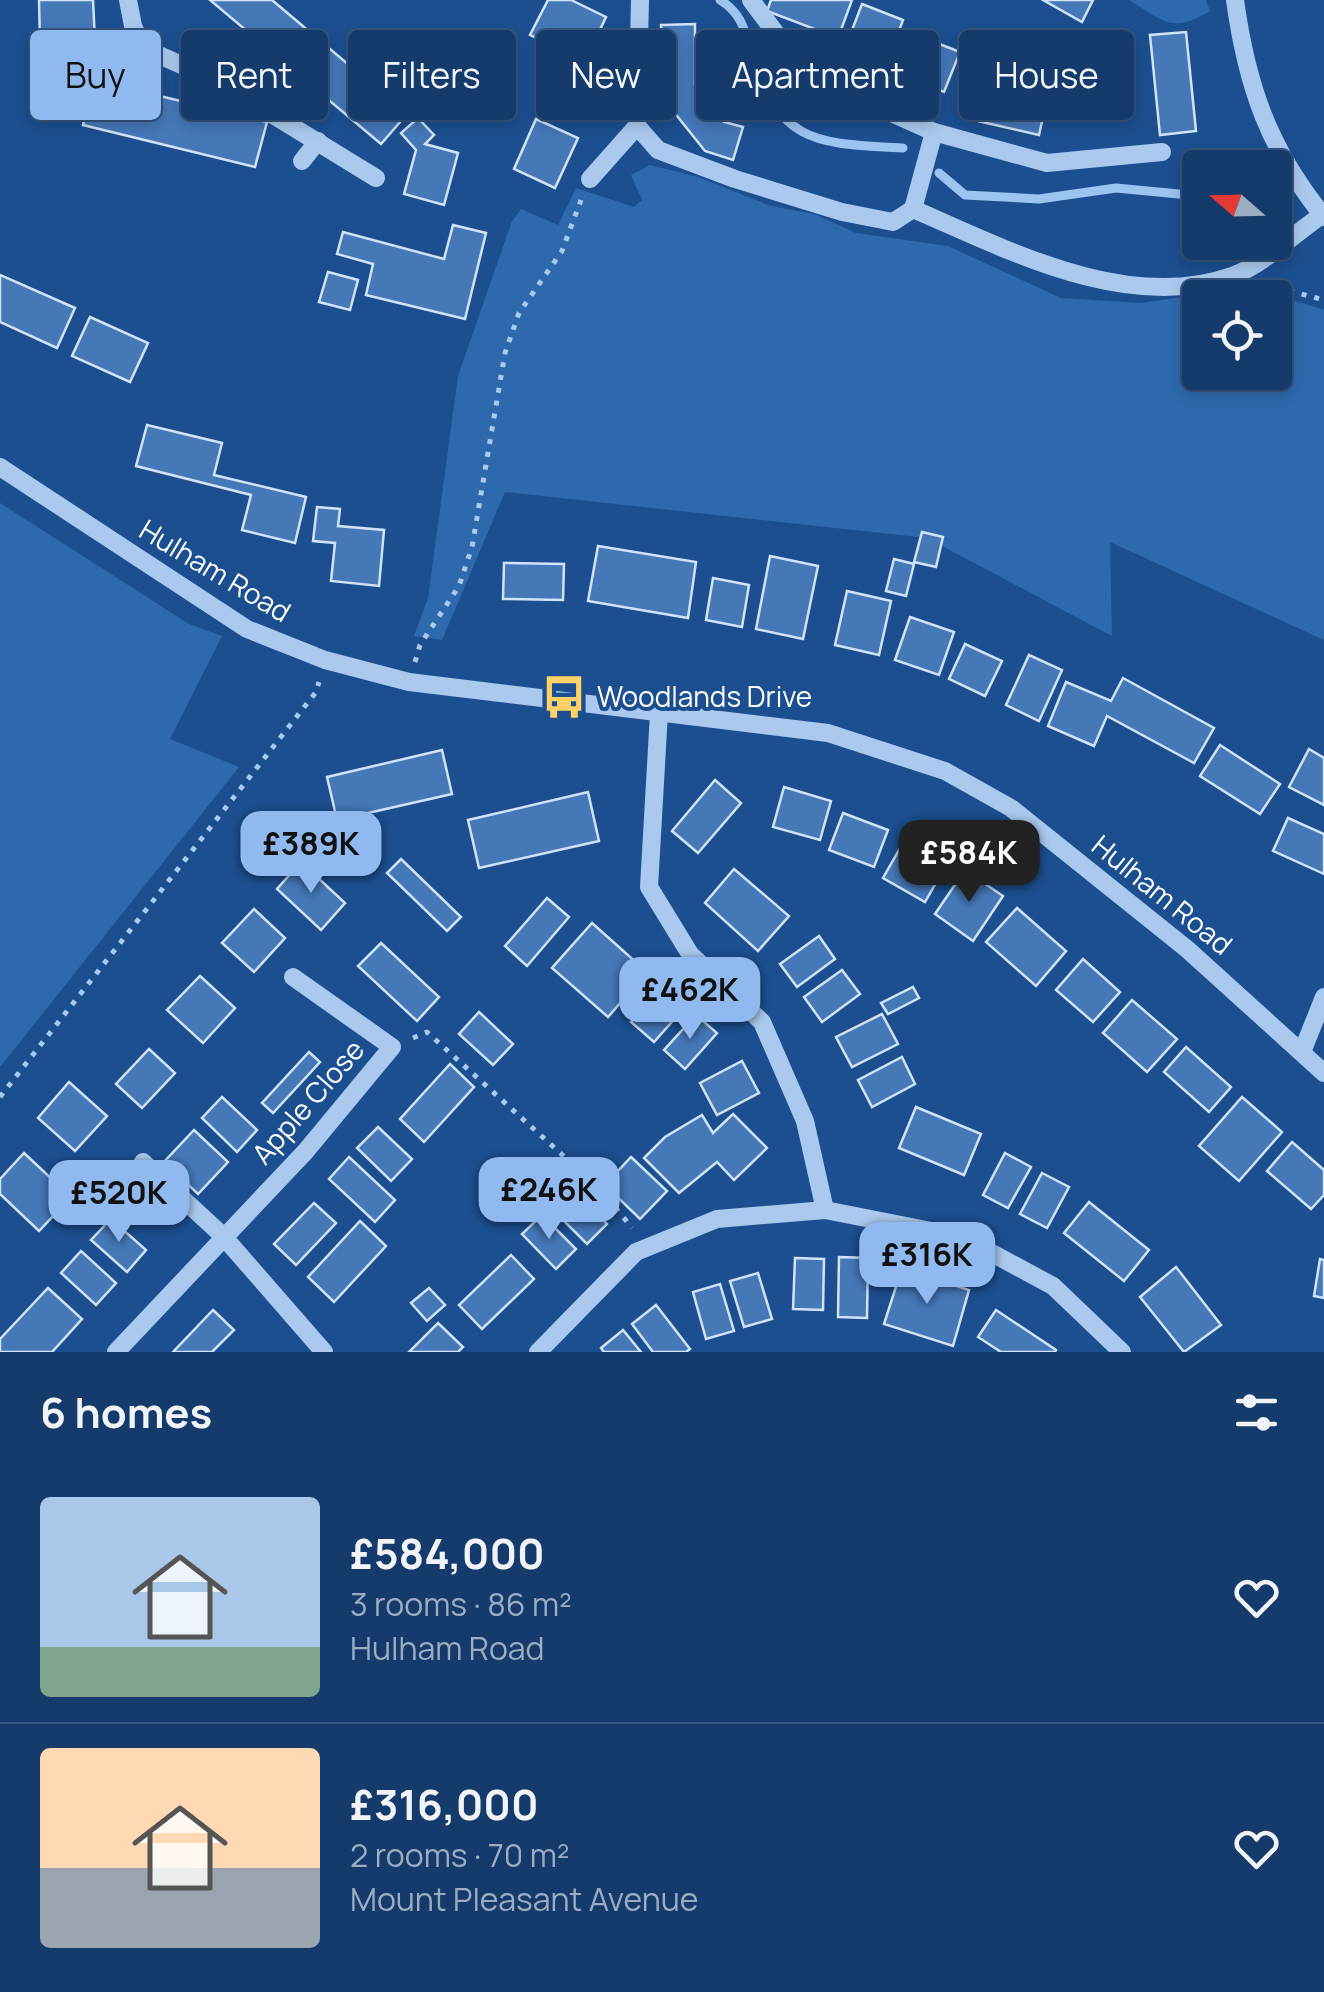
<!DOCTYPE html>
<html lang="en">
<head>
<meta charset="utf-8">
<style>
	:root { --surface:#143b6b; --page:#214673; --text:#f1f3f6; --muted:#9dadc1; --line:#33557e; --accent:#90b9f0 }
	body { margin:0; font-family:Manrope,sans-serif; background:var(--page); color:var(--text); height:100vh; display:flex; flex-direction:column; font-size:38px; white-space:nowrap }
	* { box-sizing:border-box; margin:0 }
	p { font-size:32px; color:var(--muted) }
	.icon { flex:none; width:55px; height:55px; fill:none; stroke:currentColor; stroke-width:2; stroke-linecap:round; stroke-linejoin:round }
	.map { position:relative; height:1352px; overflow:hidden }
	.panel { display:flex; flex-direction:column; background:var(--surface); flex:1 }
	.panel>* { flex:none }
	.guide { position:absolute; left:30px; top:30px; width:1265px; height:90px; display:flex; gap:20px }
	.needle { width:65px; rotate:290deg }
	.controls { position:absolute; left:1182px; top:150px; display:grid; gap:20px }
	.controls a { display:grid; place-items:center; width:110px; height:110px; border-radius:10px; background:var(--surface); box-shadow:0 5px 15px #0003,0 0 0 2px var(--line); font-size:50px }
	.price { position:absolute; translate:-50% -85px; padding:0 22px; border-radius:20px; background:var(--accent); color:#111; font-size:32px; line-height:65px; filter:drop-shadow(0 2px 5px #0008) }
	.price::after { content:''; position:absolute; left:50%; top:60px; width:30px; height:22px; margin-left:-15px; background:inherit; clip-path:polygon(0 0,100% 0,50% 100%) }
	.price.on { background:#222; color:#fff }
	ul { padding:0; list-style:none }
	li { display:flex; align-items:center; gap:30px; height:250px; padding:0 40px }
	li+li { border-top:2px solid var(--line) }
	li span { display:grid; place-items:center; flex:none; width:280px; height:200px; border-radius:10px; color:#555 }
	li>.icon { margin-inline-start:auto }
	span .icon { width:120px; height:120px; fill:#fffc; stroke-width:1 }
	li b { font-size:42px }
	h2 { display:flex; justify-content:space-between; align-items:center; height:120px; padding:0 40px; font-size:42px }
	.tag { padding:0 35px; border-radius:10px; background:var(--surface); box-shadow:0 5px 15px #0003,0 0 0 2px var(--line); font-size:35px; line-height:90px }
	.tag.on { background:var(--accent); color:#111 }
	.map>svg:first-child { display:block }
	.green { fill:#2e69ad }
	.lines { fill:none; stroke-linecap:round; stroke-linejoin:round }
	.stream { stroke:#9cc4f0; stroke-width:9 }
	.building { fill:#4478b7; stroke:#cfe3fa; stroke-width:2.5 }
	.path { stroke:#a9c9ee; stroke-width:5; stroke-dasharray:5 8; stroke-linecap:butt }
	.minor { stroke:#a9c9ee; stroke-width:18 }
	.labels { text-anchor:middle; stroke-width:8; stroke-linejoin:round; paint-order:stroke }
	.street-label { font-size:28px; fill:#fff; stroke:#1b4f8f }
	.poi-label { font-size:28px; fill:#fff; stroke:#1b4f8f; text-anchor:start }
</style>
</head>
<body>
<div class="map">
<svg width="1324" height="1352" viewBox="0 0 1324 1352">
	<rect width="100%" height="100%" fill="#1b4f8f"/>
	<g class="green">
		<path d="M1129 0H1206L1210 11C1173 34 1163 21 1129 0Z"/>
		<polygon points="650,165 698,177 771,206 814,214 856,233 948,246 1061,298 1141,303 1189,296 1200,301 1200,372 1275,372 1275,298 1221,297 1280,296 1324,310 1324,640 1110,542 1112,636 927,538 505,492 442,640 414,636 428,598 458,376 512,221 521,209 558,225 576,188 634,207 642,200 631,175"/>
		<polygon points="0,503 189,624 222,636 170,739 239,767 0,1067"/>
	</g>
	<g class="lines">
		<g class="stream">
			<path d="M720 0C741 13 744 28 751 51 780 145 814 143 903 148"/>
			<polyline points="939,173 965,195 1039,199 1116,188 1200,196"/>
		</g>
	</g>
	<g class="building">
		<polygon points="39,0 93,0 95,40 40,42"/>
		<polygon points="210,0 272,0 407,114 381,144"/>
		<polygon points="548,0 571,0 606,17 585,61 530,35"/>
		<polygon points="771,0 852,0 838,38 767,11"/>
		<polygon points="1043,0 1093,0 1082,22"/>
		<polygon points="862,4 903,20 884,71 842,56"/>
		<polygon points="695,24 695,85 724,122 743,127 733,160 705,151 662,97 661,25"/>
		<polygon points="1186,32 1196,131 1160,135 1150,35"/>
		<polygon points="919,36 960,52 944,92 904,76"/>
		<polygon points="979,56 1053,73 1039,135 965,118"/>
		<polygon points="557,60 590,76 572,114 539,97"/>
		<polygon points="53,62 87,70 75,120 41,112"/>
		<polygon points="94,80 267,122 255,167 83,125"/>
		<polygon points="418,118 434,135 425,144 458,153 444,205 404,194 416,150 401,133"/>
		<polygon points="536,119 578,138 555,188 514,169"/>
		<polygon points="453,225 486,233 465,319 366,295 373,264 337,254 343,232 444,259"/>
		<polygon points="328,272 358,280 350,310 319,302"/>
		<polygon points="0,275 75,308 57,348 0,322"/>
		<polygon points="90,317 148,343 130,382 72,356"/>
		<polygon points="147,425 222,443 214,475 306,497 295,543 242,530 251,495 136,466"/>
		<polygon points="317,507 340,509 338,526 384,530 379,586 331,581 335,543 313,541"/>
		<polygon points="922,532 943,537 936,567 914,562"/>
		<polygon points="598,546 696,562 688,618 588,601"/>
		<polygon points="770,556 818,566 803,639 756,629"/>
		<polygon points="894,559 914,564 906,596 886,591"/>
		<polygon points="504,563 564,564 563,600 503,599"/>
		<polygon points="713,578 749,585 742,627 706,620"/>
		<polygon points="847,591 891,601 879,655 835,645"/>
		<polygon points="910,617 954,632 939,675 895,660"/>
		<polygon points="965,644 1002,661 985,696 949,679"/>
		<polygon points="1029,655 1062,670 1039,721 1006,705"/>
		<polygon points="1123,678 1214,728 1194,763 1107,716 1094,746 1048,726 1066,682 1111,701"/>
		<polygon points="1220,745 1280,784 1260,814 1200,776"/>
		<polygon points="1309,749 1324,758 1324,805 1289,787"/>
		<polygon points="442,750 452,794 337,820 327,777"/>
		<polygon points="715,780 741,803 698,853 672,831"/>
		<polygon points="784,787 831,801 820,840 773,827"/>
		<polygon points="588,792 599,841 479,868 468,820"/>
		<polygon points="843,813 888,830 874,867 829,850"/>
		<polygon points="1288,818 1324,834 1324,874 1273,851"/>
		<polygon points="907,836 949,860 925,902 883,878"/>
		<polygon points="401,859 461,917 447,931 387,873"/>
		<polygon points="301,862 345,903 321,930 277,889"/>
		<polygon points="734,869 789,916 758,951 705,903"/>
		<polygon points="965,870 1003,896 973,941 935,914"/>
		<polygon points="547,898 569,917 527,966 505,946"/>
		<polygon points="1017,908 1066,951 1036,986 986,942"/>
		<polygon points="254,909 285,938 254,972 222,943"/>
		<polygon points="592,923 647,972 608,1017 552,968"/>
		<polygon points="819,936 835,959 797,987 780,964"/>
		<polygon points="381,943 439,997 417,1021 358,966"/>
		<polygon points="1083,959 1120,992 1093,1022 1056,990"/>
		<polygon points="842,970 860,994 822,1022 804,997"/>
		<polygon points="200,976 235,1008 203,1043 167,1010"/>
		<polygon points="663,986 686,1006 654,1042 631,1022"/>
		<polygon points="913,987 919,998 888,1014 881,1003"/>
		<polygon points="1132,1000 1177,1039 1147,1072 1103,1033"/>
		<polygon points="479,1012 513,1044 493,1065 459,1034"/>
		<polygon points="882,1014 898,1044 852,1067 836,1037"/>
		<polygon points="696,1015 717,1033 685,1069 664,1050"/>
		<polygon points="1186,1047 1231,1087 1209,1112 1164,1072"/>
		<polygon points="149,1049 175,1073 142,1108 116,1084"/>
		<polygon points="309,1052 320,1062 273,1113 262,1103"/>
		<polygon points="902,1057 915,1084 872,1107 858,1080"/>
		<polygon points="742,1061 759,1093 717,1115 700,1083"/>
		<polygon points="450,1064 474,1087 424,1142 400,1119"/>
		<polygon points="69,1082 107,1116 75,1151 38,1118"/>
		<polygon points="222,1097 257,1130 237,1152 202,1118"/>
		<polygon points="1242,1097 1282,1132 1239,1181 1199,1146"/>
		<polygon points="916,1107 981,1134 964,1175 899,1148"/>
		<polygon points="733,1114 767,1148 734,1180 717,1162 679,1193 644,1158 665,1137 702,1115 713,1133"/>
		<polygon points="378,1127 412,1159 391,1181 357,1148"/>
		<polygon points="194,1130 228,1162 198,1194 164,1162"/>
		<polygon points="1292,1142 1324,1170 1324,1195 1311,1209 1267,1171"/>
		<polygon points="24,1153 71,1197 39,1231 0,1194 0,1179"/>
		<polygon points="1005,1153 1031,1167 1008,1208 983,1195"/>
		<polygon points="349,1157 395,1200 375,1222 329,1179"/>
		<polygon points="631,1157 667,1191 640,1219 605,1185"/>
		<polygon points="1042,1173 1069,1187 1047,1228 1020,1214"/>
		<polygon points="564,1180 607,1224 587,1244 543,1200"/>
		<polygon points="1089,1202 1149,1250 1124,1281 1064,1233"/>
		<polygon points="314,1203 336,1223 296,1265 274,1244"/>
		<polygon points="542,1215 576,1249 556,1269 522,1234"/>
		<polygon points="111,1219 146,1250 127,1272 91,1240"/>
		<polygon points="360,1221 386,1246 334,1302 308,1277"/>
		<polygon points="81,1251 116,1283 96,1305 61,1273"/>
		<polygon points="511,1255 534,1279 482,1329 459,1305"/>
		<polygon points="839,1257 868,1258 867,1318 838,1317"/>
		<polygon points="795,1258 824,1259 823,1310 793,1309"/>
		<polygon points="1320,1259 1324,1260 1324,1298 1314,1296"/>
		<polygon points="1176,1267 1221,1325 1184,1352 1140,1297"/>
		<polygon points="902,1268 969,1290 953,1346 884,1324"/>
		<polygon points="758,1273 772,1319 744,1327 730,1281"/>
		<polygon points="720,1284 734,1331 706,1339 693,1292"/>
		<polygon points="48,1288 82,1319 52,1352 0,1352 0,1339"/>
		<polygon points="429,1288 445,1305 427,1321 411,1303"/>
		<polygon points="656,1305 690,1349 686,1352 653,1352 632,1324"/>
		<polygon points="213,1310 234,1330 212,1352 173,1352"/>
		<polygon points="996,1310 1056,1350 1055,1352 1001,1352 978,1337"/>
		<polygon points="438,1323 463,1347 458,1352 409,1352"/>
		<polygon points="623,1330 641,1352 604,1352 601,1348"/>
	</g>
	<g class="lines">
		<g class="path">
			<polyline points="1183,160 1262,158"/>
			<polyline points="1264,284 1324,300"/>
			<polyline points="415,662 420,645 459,586 472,547 505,353 519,313 562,251 581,200"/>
			<polyline points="413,1038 427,1032 602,1191 632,1228"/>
			<polyline points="0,1097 316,692 319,682"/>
		</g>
		<g class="minor">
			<polyline points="128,0 133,26 143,48 218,81 376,178"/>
			<path d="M640 0 637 126 658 150 735 179 842 212 893 222 913 209C1008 250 1127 313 1232 276 1263 265 1295 233 1322 215"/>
			<polyline points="751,0 789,51 833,87 934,132 1047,163 1162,152"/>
			<path d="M1235 0C1247 87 1269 149 1324 217"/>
			<polyline points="302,161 318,141"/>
			<polyline points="590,179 637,126"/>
			<polyline points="913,209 934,132"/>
			<polyline points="0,467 247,629 325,660 409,682 828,733 945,771 1011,808 1187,949 1324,1073"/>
			<polyline points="659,713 649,887 690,954 762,1022 805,1121 825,1210"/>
			<polyline points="1302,1052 1324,997"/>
			<polyline points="143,1162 223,1236 324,1352"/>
			<polyline points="116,1352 305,1152 392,1047 293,977"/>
			<polyline points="538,1352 636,1252 717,1219 825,1210 962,1237 1053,1286 1122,1352"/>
		</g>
	</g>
	<defs>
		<g id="bus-bare" transform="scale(3.45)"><path d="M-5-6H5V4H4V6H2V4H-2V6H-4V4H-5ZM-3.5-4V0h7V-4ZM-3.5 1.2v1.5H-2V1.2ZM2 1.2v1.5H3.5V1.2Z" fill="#ffd166" stroke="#1b4f8f" stroke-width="2.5" paint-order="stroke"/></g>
	</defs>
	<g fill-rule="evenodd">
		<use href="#bus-bare" x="564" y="697"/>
	</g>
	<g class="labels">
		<g class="street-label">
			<text transform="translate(215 571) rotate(31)" y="10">Hulham Road</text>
			<text transform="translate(1162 895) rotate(39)" y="10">Hulham Road</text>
			<text transform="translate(308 1102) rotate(-49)" y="10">Apple Close</text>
		</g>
		<g class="poi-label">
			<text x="597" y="707">Woodlands Drive</text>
		</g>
	</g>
</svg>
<div class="controls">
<a><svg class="needle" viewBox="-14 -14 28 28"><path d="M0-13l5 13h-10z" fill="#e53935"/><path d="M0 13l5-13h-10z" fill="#9dadc1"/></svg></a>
<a><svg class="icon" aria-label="locate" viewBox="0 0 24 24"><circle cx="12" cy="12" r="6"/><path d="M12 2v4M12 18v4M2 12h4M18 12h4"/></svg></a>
</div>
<b class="price" style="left:311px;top:896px">£389K</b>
<b class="price on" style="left:969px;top:905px">£584K</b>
<b class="price" style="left:690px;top:1042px">£462K</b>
<b class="price" style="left:549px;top:1242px">£246K</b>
<b class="price" style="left:119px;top:1245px">£520K</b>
<b class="price" style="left:927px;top:1307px">£316K</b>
<div class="guide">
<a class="tag on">Buy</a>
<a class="tag">Rent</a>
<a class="tag">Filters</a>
<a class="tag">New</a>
<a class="tag">Apartment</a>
<a class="tag">House</a>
</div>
</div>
<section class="panel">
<h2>6 homes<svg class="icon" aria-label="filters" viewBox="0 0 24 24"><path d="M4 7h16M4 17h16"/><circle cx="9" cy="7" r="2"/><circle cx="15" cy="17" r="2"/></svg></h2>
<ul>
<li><span style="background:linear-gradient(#a9c7e8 75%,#7fa58c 0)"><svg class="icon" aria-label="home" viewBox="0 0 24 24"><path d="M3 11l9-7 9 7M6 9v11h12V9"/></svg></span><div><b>£584,000</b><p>3 rooms · 86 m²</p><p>Hulham Road</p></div><svg class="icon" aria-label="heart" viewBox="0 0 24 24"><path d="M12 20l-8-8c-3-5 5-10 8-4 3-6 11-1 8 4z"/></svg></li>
<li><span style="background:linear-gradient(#ffd9b3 60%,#9aa5b1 0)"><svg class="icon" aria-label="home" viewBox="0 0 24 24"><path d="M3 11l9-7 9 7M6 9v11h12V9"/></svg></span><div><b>£316,000</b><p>2 rooms · 70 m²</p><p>Mount Pleasant Avenue</p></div><svg class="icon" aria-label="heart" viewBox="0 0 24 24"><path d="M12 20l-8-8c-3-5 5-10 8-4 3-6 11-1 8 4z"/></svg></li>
</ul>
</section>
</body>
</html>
